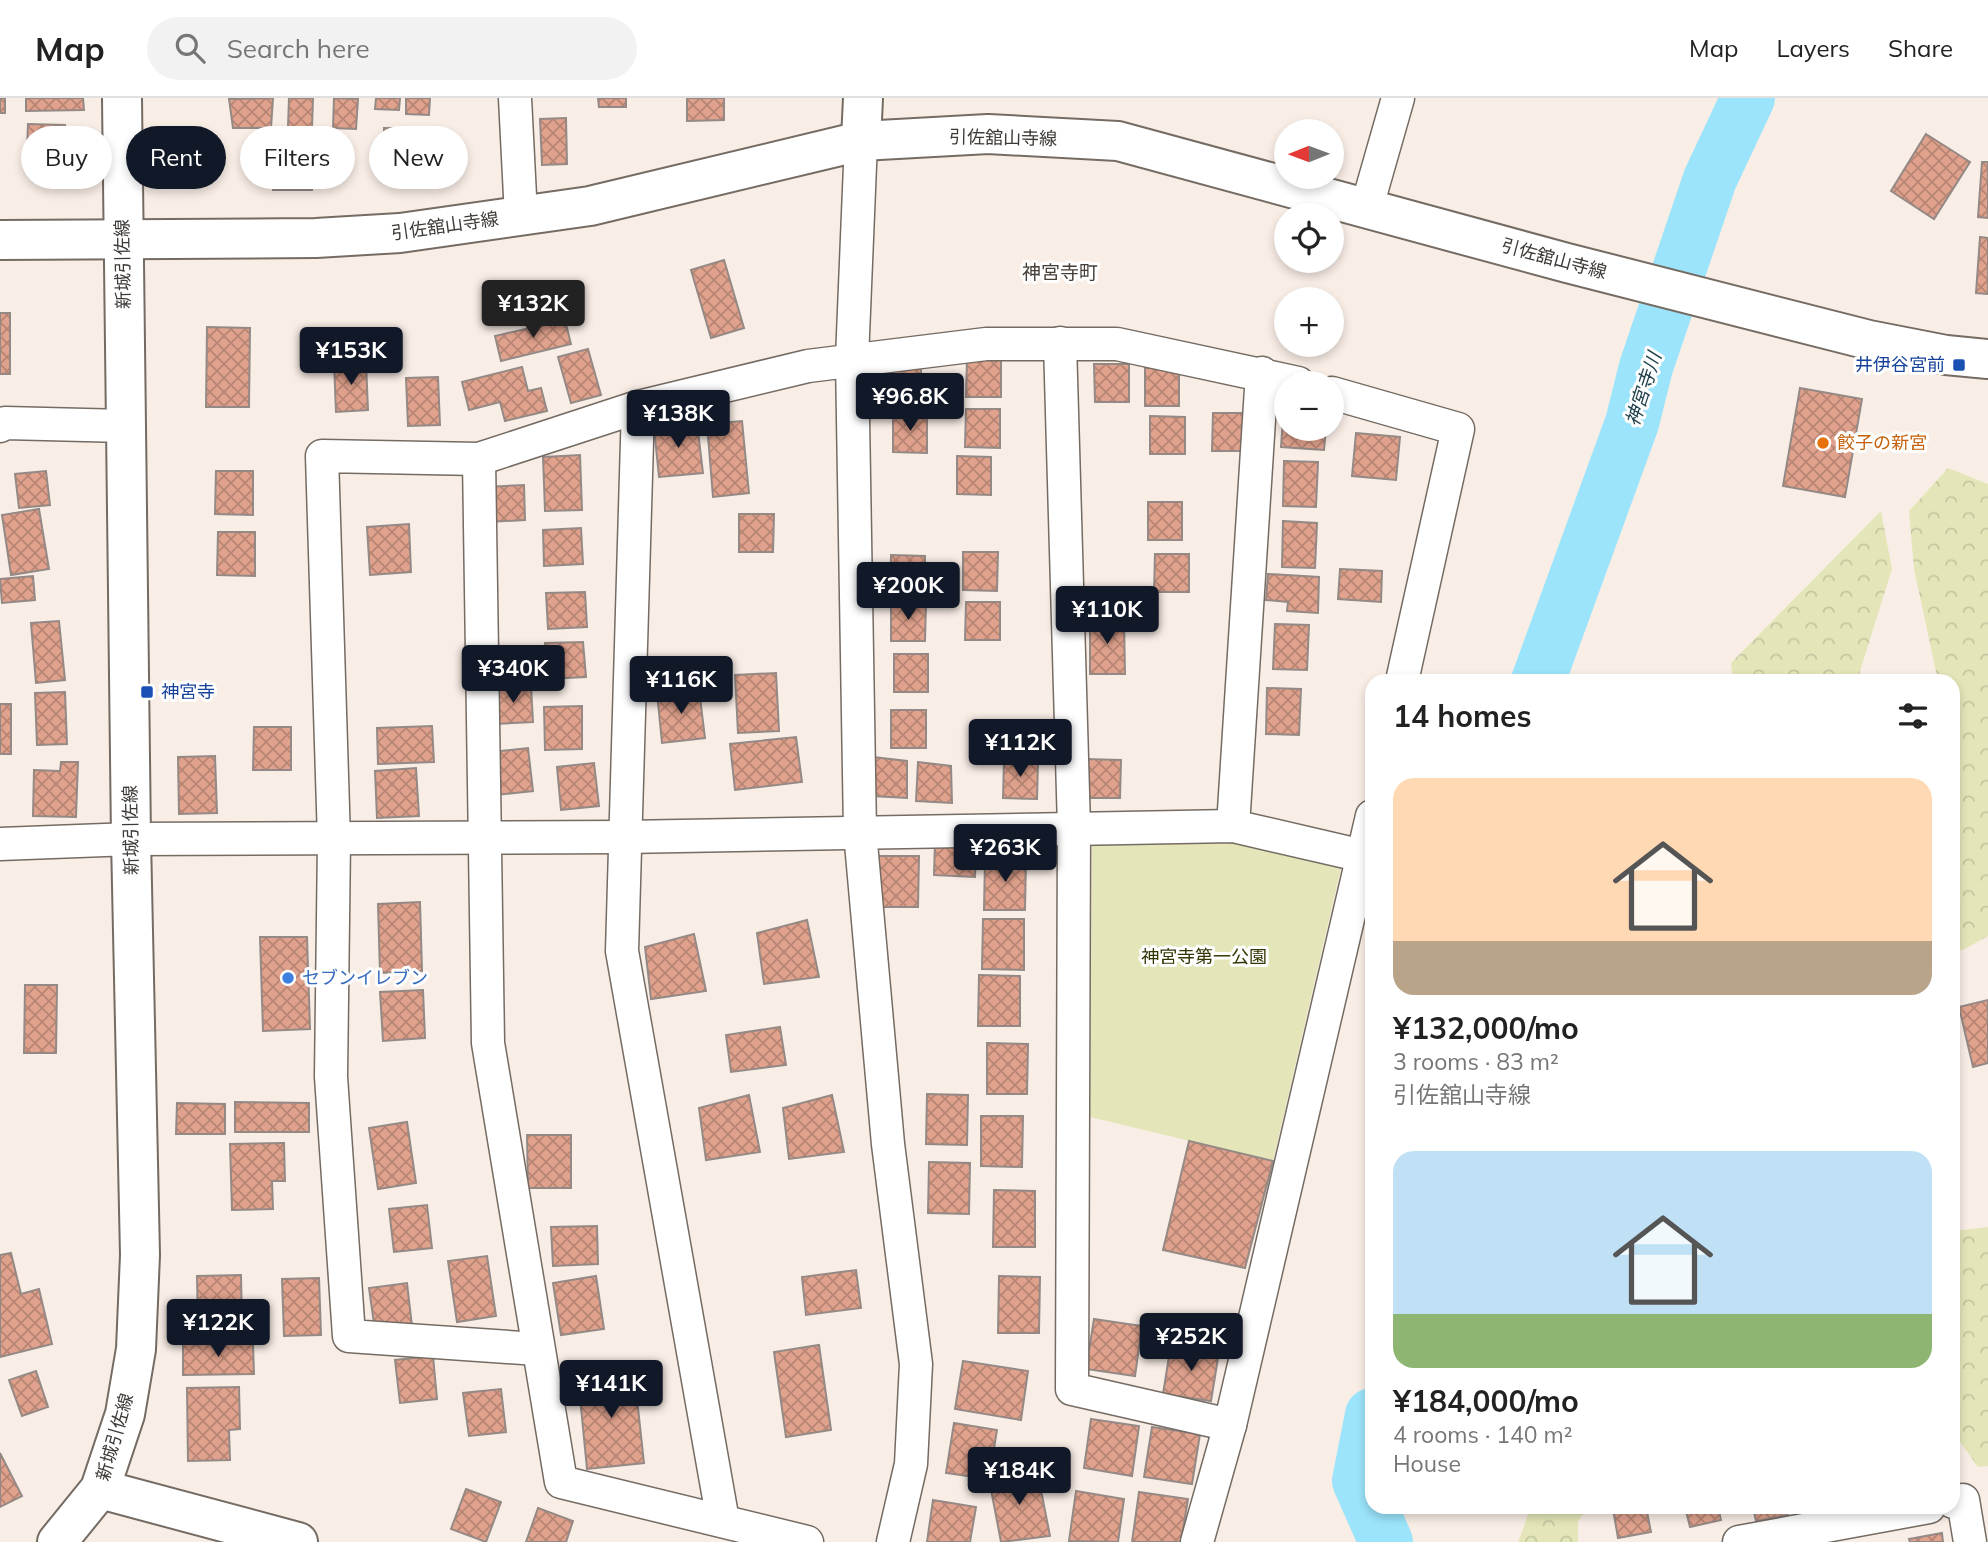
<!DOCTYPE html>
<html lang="en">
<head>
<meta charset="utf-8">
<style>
	:root { --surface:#fff; --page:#f2f2f2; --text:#222; --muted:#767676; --line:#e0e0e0; --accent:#111827 }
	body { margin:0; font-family:Mulish,"Noto Sans JP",sans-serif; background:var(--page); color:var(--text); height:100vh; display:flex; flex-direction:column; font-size:26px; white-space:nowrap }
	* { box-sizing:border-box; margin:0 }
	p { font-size:23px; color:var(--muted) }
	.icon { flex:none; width:38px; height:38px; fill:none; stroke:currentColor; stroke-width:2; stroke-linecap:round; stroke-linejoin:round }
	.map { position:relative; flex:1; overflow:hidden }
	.sheet { position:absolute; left:1365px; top:576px; width:595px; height:840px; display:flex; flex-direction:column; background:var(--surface); border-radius:21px; box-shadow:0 4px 10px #0003 }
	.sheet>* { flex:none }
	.hud { position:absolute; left:21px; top:28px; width:665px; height:63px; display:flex; gap:14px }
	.needle { width:46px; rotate:269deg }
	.tools { position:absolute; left:1274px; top:21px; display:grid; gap:14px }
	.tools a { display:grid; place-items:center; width:70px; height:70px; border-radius:50%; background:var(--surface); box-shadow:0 4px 10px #0003; font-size:35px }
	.price { position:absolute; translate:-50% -60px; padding:0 16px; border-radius:7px; background:var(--accent); color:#fff; font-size:23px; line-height:46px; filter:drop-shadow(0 2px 4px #0008) }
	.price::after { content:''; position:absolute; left:50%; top:42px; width:21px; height:16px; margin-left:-10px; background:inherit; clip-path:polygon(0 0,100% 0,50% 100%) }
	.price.selected { background:#222; color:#fff }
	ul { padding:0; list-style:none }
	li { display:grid; align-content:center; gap:14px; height:371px; padding:0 28px }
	li span { display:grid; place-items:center; height:217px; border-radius:21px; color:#555 }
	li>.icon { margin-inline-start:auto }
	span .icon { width:126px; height:126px; fill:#fffc; stroke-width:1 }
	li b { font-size:30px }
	h2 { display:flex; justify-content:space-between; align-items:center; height:84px; padding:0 28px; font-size:30px }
	.chip { padding:0 24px; border-radius:32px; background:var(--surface); box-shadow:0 4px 10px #0003; font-size:24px; line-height:63px }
	.chip.selected { background:var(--accent); color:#fff }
	header { display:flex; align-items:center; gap:42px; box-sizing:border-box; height:98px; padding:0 35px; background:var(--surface); border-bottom:2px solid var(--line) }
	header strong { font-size:33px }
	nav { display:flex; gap:38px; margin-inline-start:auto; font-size:24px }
	.search { width:490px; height:63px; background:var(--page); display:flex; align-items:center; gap:18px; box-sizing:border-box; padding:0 24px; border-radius:38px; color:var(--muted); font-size:26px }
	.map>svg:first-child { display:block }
	.forest { fill:url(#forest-crowns) }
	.park { fill:#e4e6b9 }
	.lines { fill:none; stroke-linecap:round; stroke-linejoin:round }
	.river { stroke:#9be4fb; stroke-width:54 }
	.building { fill:url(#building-cross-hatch); stroke:#958985; stroke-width:2 }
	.street-casing { stroke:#746b63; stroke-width:35 }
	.secondary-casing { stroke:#746b63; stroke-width:42 }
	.street { stroke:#fff; stroke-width:32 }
	.secondary { stroke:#fff; stroke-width:38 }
	.transit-dot { fill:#1a4fb4; stroke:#fefefe; stroke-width:2.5 }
	.food-dot { fill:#e8710a; stroke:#fefefe; stroke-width:2.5 }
	.shop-dot { fill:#3f7fe0; stroke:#fefefe; stroke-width:2.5 }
	.labels { text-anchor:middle; stroke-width:6; stroke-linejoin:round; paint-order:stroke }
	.street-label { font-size:18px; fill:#3d3936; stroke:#fefefe }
	.transit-label { font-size:18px; fill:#164399; stroke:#fefefe; text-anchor:end }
	.food-label { font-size:18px; fill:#c56008; stroke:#fefefe; text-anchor:start }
	.park-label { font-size:18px; fill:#353504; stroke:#fefefe }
	.shop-label { font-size:18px; fill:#366cbe; stroke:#fefefe; text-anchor:start }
	.neighbourhood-label { font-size:19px; fill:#453d36; stroke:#fefefe }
	.water-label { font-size:19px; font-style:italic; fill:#1c3e48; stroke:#fefefe }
</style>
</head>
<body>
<header>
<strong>Map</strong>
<div class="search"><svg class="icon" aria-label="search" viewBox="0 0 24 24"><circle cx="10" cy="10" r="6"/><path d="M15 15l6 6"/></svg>Search here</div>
<nav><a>Map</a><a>Layers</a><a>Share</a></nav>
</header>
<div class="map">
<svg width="1988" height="1444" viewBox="0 0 1988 1444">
	<defs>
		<pattern id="forest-crowns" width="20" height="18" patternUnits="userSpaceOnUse" patternTransform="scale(1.75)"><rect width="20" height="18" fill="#e4e6b9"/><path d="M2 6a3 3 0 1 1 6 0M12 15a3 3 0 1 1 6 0" fill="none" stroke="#c4c6a0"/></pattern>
		<pattern id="building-cross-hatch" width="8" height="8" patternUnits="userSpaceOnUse" patternTransform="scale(1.75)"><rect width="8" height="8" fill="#e0a28d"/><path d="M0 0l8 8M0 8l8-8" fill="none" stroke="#b78574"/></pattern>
	</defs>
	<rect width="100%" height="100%" fill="#f9eee6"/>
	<g class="forest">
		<polygon points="1948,370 1988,386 1988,838 1963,852 1953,850 1953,583 1938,583 1914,471 1909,413"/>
		<polygon points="1881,413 1892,471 1857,583 1733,583 1731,565"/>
		<polygon points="1988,1129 1988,1368 1978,1369 1953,1334 1953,1133"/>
		<polygon points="1531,1409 1589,1409 1578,1423 1578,1444 1518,1444"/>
	</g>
	<polygon class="park" points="1231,744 1341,770 1273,1063 1090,1019 1092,748"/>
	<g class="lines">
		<g class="river">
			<polyline points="1538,583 1632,325 1646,269 1710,81 1748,0"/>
			<polyline points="1372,1317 1359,1383 1386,1444"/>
		</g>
	</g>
	<g class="building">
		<rect x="0" y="0" width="5" height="15"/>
		<polygon points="26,0 83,0 84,12 26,13"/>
		<polygon points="273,0 271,30 233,30 229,1"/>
		<polygon points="289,0 313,0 312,30 288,29"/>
		<polygon points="334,0 358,1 356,31 333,30"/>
		<polygon points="376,0 400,0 399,12 375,11"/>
		<polygon points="406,0 430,0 429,17 406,16"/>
		<polygon points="598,0 626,0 626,9 599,9"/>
		<polygon points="687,0 724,0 724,22 687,23"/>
		<polygon points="566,20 567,66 542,67 540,21"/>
		<polygon points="28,26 65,27 65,52 27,51"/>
		<polygon points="384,30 422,31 422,82 383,81"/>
		<polygon points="1926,36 1970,64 1934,121 1891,93"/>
		<polygon points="274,41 313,41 312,92 273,92"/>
		<polygon points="1982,64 1988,64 1988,120 1978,119"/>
		<polygon points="1980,139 1988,140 1988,196 1976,195"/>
		<polygon points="724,162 744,230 711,240 691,172"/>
		<rect x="0" y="215" width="10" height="61"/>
		<polygon points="565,222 571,246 501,263 495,238"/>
		<polygon points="207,229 250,230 249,309 206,309"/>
		<polygon points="588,251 601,297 571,305 558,259"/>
		<polygon points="967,260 1001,261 1001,299 966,299"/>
		<polygon points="366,264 368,312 336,314 334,265"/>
		<rect x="886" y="266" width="35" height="38"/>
		<polygon points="1094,266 1129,266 1129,304 1095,304"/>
		<polygon points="522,269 528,293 541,290 547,313 505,323 500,304 469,312 462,284"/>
		<rect x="1145" y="270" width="34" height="38"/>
		<polygon points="438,279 440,327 408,328 406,280"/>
		<polygon points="1800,290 1862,301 1845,399 1783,388"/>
		<polygon points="1284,306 1286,331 1326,331 1324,352 1281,349"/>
		<polygon points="966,311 1000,311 1000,350 965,349"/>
		<polygon points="1213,315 1247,315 1247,353 1212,353"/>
		<polygon points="893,316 927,316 927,355 893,354"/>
		<polygon points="1150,318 1185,319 1185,356 1150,356"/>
		<polygon points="742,323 749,395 713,399 707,326"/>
		<polygon points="697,325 703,375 659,379 654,330"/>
		<polygon points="1356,335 1400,339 1396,382 1352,378"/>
		<polygon points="580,357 582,412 545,413 543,359"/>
		<polygon points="957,358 991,359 991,397 957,396"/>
		<polygon points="1284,363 1318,364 1316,409 1283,408"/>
		<polygon points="46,373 50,407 19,410 15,376"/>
		<polygon points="216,373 253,373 253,417 215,416"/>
		<polygon points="524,387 525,422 487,424 485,389"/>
		<rect x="1148" y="404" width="34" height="38"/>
		<polygon points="39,411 49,471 11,477 2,417"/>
		<polygon points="739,416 774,416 773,454 739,454"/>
		<polygon points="1283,423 1317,425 1315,470 1282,469"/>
		<polygon points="409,426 411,474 370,477 367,429"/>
		<polygon points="581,430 583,466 544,468 543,432"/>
		<polygon points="218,434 255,434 255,478 217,477"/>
		<polygon points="963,454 998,454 997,493 963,492"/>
		<polygon points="1155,456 1189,456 1189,494 1154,494"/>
		<polygon points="891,457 925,458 925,496 890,495"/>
		<polygon points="1340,471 1382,473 1381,504 1338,501"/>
		<polygon points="1268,476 1319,479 1318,515 1287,513 1288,504 1266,502"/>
		<polygon points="33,478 35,502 2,505 0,481"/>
		<polygon points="585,494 587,529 548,531 546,495"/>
		<polygon points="966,504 1000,504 1000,542 965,542"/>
		<polygon points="891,505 926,505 925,543 891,543"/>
		<polygon points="1090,520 1124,520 1125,576 1090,576"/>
		<polygon points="59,523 65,582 36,585 31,525"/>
		<polygon points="1275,526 1309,527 1307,572 1273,571"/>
		<polygon points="583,544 586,579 547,581 545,545"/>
		<rect x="894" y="556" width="34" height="38"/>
		<polygon points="776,575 779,633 738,635 735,577"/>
		<polygon points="531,588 533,624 495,626 493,590"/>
		<polygon points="1267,590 1301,591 1299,637 1266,636"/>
		<polygon points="692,591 692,636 663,636 663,592"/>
		<polygon points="699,591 705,640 662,645 657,595"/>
		<polygon points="65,594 67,646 37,647 35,595"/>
		<rect x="0" y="606" width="11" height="50"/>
		<polygon points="582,608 582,651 545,652 544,609"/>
		<rect x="891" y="612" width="35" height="38"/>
		<polygon points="432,628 434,664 378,666 377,630"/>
		<polygon points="254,629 291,629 291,672 253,672"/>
		<polygon points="796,639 802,684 735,692 730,646"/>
		<polygon points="528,650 533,693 496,697 491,654"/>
		<polygon points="215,658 217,715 179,716 178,659"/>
		<polygon points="873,659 907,663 907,700 872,698"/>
		<polygon points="1004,661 1038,664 1037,701 1003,700"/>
		<polygon points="1086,661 1121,662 1120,700 1086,700"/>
		<polygon points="61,664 78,664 76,719 33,718 34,672 60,673"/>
		<polygon points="918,664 951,668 952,705 916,703"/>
		<polygon points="594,665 599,708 561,712 557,669"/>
		<polygon points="416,670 419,718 377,720 375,673"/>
		<polygon points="935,743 976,744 975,779 934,777"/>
		<polygon points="878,758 919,758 918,809 877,809"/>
		<polygon points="985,761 1026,761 1025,812 984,812"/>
		<polygon points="420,804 422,873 380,875 378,806"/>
		<polygon points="983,821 1024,821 1024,872 982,871"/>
		<polygon points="807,822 819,879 764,886 757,835"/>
		<polygon points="694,836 706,893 651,901 645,849"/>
		<polygon points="260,839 307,839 310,931 263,933"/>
		<polygon points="979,877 1020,878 1020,928 978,928"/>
		<polygon points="25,887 57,887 56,955 24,955"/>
		<polygon points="423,892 425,940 383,943 380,894"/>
		<polygon points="1988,902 1988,965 1973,969 1959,909"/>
		<polygon points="780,929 786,967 731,974 726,937"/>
		<polygon points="987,945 1028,946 1027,996 987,996"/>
		<polygon points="927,996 968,997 967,1047 926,1046"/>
		<polygon points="749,997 760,1054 706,1062 699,1010"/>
		<polygon points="832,997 844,1054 789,1061 783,1010"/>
		<polygon points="235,1004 309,1005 309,1034 235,1034"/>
		<polygon points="177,1005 225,1006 225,1036 176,1036"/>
		<polygon points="981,1018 1023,1018 1022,1069 981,1068"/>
		<polygon points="407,1024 416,1085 378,1091 369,1030"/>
		<polygon points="527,1037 571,1037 571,1090 528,1090"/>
		<polygon points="1189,1043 1273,1063 1245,1170 1163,1152"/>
		<polygon points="284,1045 285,1083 272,1083 273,1111 232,1112 230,1046"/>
		<polygon points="929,1064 970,1065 969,1116 928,1115"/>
		<polygon points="994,1092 1035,1093 1035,1149 993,1149"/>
		<polygon points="427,1107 432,1150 394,1154 389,1111"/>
		<polygon points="597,1128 598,1166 553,1168 551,1129"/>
		<polygon points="11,1155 21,1196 39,1191 52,1246 0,1259 0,1157"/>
		<polygon points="487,1158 496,1218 457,1224 448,1163"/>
		<polygon points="856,1172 861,1210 806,1217 802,1179"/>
		<polygon points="241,1177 242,1228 198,1229 197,1178"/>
		<polygon points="596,1178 604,1231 561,1237 553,1185"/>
		<polygon points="999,1178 1040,1179 1039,1235 998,1235"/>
		<polygon points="319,1180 321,1237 284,1238 282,1181"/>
		<polygon points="407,1185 412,1228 375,1233 369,1190"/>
		<polygon points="1094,1221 1142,1228 1135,1278 1086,1271"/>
		<polygon points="183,1246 253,1246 254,1276 183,1277"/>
		<polygon points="1171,1246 1219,1254 1211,1303 1163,1296"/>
		<polygon points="819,1247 831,1332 786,1339 774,1254"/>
		<polygon points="433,1258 437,1301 400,1305 395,1262"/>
		<polygon points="963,1263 1028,1273 1021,1322 955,1311"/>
		<polygon points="36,1273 48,1309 22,1318 9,1282"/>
		<polygon points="634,1273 644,1365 587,1371 578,1279"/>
		<polygon points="239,1289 240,1331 229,1332 230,1362 188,1363 187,1290"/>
		<polygon points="501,1291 506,1334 469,1338 463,1295"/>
		<polygon points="1091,1321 1139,1328 1132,1378 1084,1370"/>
		<polygon points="954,1325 997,1332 989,1381 946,1375"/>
		<polygon points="1152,1329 1200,1336 1192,1386 1144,1379"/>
		<polygon points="0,1355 22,1398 0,1409"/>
		<polygon points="1037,1372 1050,1438 1001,1444 989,1381"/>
		<polygon points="466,1391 501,1404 486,1444 451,1431"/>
		<polygon points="1076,1393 1124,1401 1118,1444 1069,1443"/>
		<polygon points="1139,1394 1188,1401 1181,1444 1132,1444"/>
		<polygon points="933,1402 976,1409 970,1444 927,1444"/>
		<polygon points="1628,1409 1646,1409 1651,1434 1618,1440 1613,1411"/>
		<polygon points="1685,1409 1718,1409 1721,1422 1690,1429"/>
		<polygon points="1753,1409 1786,1409 1788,1417 1756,1423"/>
		<polygon points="538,1410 573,1423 566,1444 526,1444"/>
		<polygon points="1942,1435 1943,1444 1910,1444 1909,1441"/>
	</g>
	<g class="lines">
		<g class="street-casing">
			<g id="street">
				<polyline points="515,0 521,118"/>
				<polyline points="861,43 852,261 860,734 888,1046 916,1266 911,1366 893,1444"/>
				<polyline points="1366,112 1398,0"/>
				<polyline points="1060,245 1074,730 1072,1291 1230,1327"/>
				<polyline points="1332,295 1458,331 1402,583"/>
				<polyline points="638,309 622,853 723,1423"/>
				<polyline points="0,328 5,325 125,328"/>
				<polyline points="479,361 488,945 561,1384 807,1444"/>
				<polyline points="1233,728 1262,275"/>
				<polyline points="0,746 131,741 624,739 1233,728 1363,758"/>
				<polyline points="537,1251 349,1238 331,979 334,742 322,358 479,361 638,309 808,268 986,246 1117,246 1298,285"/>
				<polyline points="1953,1404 1963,1402 1970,1444"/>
				<polyline points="1197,1444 1230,1327 1372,718"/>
				<polyline points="1739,1444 1929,1409"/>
			</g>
		</g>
		<g class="secondary-casing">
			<g id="secondary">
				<polyline points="861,43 863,0"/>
				<polyline points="0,142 316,140 400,135 590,108 861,43 988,36 1118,43 1567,165 1869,242 1946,257 1988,261"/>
				<polyline points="100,1391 298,1444"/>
				<polyline points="57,1444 100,1391 125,1316 136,1251 140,1157 131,741 122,0"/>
			</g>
		</g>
		<use href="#street" class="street"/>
		<use href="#secondary" class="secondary"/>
	</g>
	<g class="transit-dot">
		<rect x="1952" y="260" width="14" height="14" rx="3.5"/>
		<rect x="140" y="587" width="14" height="14" rx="3.5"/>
	</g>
	<circle class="food-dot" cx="1823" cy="345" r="7"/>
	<circle class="shop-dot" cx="288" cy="880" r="7"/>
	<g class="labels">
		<g class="street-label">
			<text transform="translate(1003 40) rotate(1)" y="6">引佐舘山寺線</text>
			<text transform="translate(445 128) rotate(-8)" y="6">引佐舘山寺線</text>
			<text transform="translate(1554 161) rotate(15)" y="6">引佐舘山寺線</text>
			<text transform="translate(123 166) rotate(-91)" y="6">新城引佐線</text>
			<text transform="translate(131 732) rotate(-91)" y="6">新城引佐線</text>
			<text transform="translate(115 1339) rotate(-74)" y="6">新城引佐線</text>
		</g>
		<g class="transit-label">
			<text x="1945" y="273">井伊谷宮前</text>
			<text x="161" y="600" text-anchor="start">神宮寺</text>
		</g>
		<g class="food-label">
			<text x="1837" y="351">餃子の新宮</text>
		</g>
		<g class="park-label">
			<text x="1204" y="865">神宮寺第一公園</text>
		</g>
		<g class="shop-label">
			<text x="302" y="886">セブンイレブン</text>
		</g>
		<g class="neighbourhood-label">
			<text x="1060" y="181">神宮寺町</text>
		</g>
		<g class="water-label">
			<text transform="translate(1643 291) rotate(-72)" y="7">神宮寺川</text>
		</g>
	</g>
</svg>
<div class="tools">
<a><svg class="needle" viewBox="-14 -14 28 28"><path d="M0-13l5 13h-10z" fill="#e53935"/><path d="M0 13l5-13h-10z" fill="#767676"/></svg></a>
<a><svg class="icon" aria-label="locate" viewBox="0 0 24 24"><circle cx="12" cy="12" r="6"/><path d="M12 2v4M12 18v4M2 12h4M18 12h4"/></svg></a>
<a>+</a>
<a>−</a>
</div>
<b class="price selected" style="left:533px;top:242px">¥132K</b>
<b class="price" style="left:351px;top:289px">¥153K</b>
<b class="price" style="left:910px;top:335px">¥96.8K</b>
<b class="price" style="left:678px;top:352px">¥138K</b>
<b class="price" style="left:908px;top:524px">¥200K</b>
<b class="price" style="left:1107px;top:548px">¥110K</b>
<b class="price" style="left:513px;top:607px">¥340K</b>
<b class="price" style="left:681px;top:618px">¥116K</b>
<b class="price" style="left:1020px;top:681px">¥112K</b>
<b class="price" style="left:1005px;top:786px">¥263K</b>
<b class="price" style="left:218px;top:1261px">¥122K</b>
<b class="price" style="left:1191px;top:1275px">¥252K</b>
<b class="price" style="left:611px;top:1322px">¥141K</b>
<b class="price" style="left:1019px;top:1409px">¥184K</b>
<div class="hud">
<a class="chip">Buy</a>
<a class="chip selected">Rent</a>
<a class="chip">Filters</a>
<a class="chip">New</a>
</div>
<section class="sheet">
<h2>14 homes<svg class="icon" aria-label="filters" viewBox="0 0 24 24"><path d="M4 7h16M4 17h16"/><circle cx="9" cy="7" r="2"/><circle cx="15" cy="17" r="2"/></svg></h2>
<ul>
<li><span style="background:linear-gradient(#ffd9b3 75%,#b9a48a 0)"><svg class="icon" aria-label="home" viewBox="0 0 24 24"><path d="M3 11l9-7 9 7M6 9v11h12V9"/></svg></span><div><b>¥132,000/mo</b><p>3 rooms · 83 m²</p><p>引佐舘山寺線</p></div></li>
<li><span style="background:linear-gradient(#bfe0f5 75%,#8fb573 0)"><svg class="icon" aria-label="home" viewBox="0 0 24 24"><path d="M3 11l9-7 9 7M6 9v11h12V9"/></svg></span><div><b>¥184,000/mo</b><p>4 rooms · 140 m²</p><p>House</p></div></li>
</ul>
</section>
</div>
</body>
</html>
